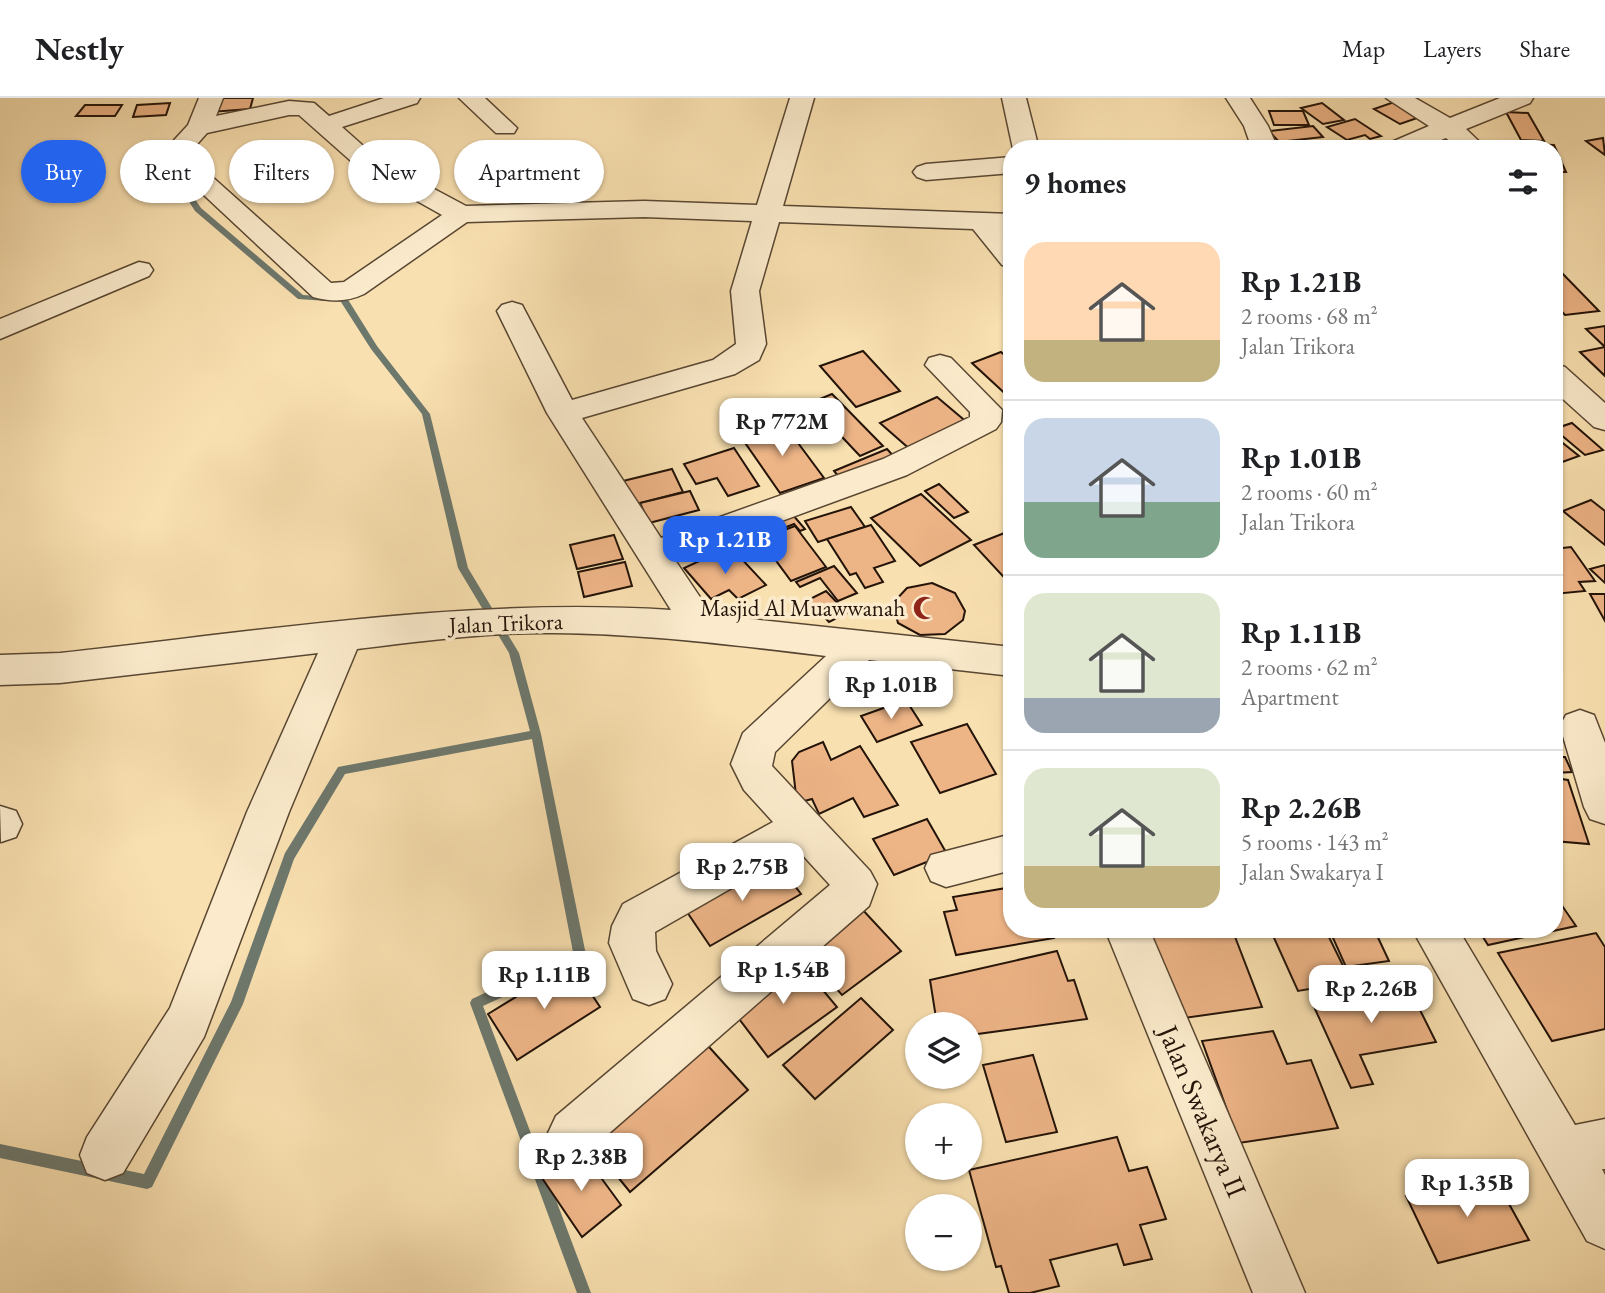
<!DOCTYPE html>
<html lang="en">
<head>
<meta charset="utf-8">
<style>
	:root { --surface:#fff; --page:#f2f2f2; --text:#202124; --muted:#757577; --line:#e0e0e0; --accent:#2563eb }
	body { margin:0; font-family:"EB Garamond",serif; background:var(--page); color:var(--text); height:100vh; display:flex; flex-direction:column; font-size:26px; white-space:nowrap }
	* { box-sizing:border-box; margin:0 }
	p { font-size:23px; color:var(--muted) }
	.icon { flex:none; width:38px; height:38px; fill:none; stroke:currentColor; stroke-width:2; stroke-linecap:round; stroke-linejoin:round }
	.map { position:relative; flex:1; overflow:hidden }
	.sheet { position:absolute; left:1003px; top:42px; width:560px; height:798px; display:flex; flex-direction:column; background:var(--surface); border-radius:28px; box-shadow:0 2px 5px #0004 }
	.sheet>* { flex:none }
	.hud { position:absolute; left:21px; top:42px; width:665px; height:63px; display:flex; gap:14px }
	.tools { position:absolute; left:905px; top:914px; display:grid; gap:14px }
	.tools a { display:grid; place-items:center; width:77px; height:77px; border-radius:50%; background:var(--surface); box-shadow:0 2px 5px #0004; font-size:35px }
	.price { position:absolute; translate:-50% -60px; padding:0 16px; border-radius:14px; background:#fff; color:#222; font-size:23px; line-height:46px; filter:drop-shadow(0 2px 4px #0008) }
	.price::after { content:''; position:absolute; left:50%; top:42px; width:21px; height:16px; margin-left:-10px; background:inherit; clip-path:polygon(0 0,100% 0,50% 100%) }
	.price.on { background:var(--accent); color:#fff }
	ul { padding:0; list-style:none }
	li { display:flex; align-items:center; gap:21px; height:175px; padding:0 21px }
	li+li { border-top:2px solid var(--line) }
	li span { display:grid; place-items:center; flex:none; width:196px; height:140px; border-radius:21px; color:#555 }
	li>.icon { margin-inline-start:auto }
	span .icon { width:84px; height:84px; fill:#fffc; stroke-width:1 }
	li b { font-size:30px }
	h2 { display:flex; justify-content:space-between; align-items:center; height:84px; padding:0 21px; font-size:30px }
	.chip { padding:0 24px; border-radius:32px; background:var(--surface); box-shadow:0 2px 5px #0004; font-size:24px; line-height:63px }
	.chip.on { background:var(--accent); color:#fff }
	header { display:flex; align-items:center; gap:42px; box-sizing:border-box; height:98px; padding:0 35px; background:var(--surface); border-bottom:2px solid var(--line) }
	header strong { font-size:33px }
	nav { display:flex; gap:38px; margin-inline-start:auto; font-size:24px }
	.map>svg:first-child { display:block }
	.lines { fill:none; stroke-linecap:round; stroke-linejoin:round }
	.stream { fill:#6d786d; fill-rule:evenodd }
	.building { fill:#edb486; stroke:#231308; stroke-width:2 }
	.minor-casing { stroke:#584632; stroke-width:3 }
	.minor { fill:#fbebcc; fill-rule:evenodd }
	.labels { text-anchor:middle; stroke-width:7; stroke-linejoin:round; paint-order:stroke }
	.poi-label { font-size:23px; fill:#231308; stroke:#fbebcc; text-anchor:end }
	.street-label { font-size:23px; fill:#231308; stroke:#fbebcc }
	.near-street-label { font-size:28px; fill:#231308; stroke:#fbebcc }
</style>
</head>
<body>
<header>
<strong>Nestly</strong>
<nav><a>Map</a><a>Layers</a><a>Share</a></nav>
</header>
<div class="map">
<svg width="1605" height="1195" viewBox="0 0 1605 1195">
	<rect width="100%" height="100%" fill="#f9e0b0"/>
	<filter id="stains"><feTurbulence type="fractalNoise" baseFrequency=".00286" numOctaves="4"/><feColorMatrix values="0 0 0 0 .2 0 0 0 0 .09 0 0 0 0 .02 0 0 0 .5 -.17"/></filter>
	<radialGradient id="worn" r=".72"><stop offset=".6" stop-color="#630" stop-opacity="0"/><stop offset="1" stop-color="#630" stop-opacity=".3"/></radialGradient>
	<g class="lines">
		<polygon class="stream" points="154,47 158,47 201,110 303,197 347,200 377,248 430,316 468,470 519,555 541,636 586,857 584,861 483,908 591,1195 577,1195 470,905 472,901 573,854 532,641 345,676 294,761 243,906 152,1089 147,1091 0,1060 0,1046 144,1076 231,904 285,755 338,669 530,633 509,555 458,470 422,316 371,251 341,204 298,201 195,113 153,48"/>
	</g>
	<g class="building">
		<polygon points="215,0 253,0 250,11 211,14"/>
		<polygon points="1397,3 1423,18 1400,26 1374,11"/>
		<polygon points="170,5 166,17 133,19 137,7"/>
		<polygon points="1322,5 1344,22 1323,26 1301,10"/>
		<polygon points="85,7 122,7 115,18 76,18"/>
		<polygon points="1269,13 1303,13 1309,27 1274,27"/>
		<polygon points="1506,14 1528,15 1544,43 1521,42"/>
		<polygon points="1355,21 1381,38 1370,41 1365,37 1347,42 1327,29"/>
		<polygon points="1313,28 1323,39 1279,44 1269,33"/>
		<polygon points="1603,40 1605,57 1586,43"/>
		<polygon points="1487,45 1554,47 1566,74 1554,74 1554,51 1490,51"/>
		<polygon points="1554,173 1560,173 1599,213 1565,217 1554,205"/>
		<polygon points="1605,228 1605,249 1586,231"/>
		<polygon points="1605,249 1605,278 1580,254"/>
		<polygon points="863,253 900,293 856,309 820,268"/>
		<polygon points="1001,254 1012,264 1012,302 972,265"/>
		<polygon points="832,296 883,348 860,358 810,305"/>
		<polygon points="937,299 969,326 912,353 880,325"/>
		<polygon points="1572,325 1603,352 1585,357 1554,331"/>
		<polygon points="784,326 824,380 780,395 741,339"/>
		<polygon points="1554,338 1579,358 1554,367"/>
		<polygon points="734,350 759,388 728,398 717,380 696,386 684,366"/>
		<polygon points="887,351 896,361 843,384 834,373"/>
		<polygon points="672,371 683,394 629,408 619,384"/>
		<polygon points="939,386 968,414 954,420 925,393"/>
		<polygon points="690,393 699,412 649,425 640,405"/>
		<polygon points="921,396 971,442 920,468 871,420"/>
		<polygon points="1591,402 1605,413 1605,447 1563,413"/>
		<polygon points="851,409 865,429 818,444 805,423"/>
		<polygon points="787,410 805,431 800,433 794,426 764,438 752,424"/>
		<polygon points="871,427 895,463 874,470 883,484 865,490 856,475 850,477 827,441"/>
		<polygon points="795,428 826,469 791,483 760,441"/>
		<polygon points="1012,432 1012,488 974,447"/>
		<polygon points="614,437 623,461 577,471 570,447"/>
		<polygon points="1571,449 1595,483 1579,484 1585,493 1554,496 1554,451"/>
		<polygon points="719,454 727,462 738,457 766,487 738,501 729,492 711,501 684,470"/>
		<polygon points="625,464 632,488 584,499 578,474"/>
		<polygon points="1605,467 1605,485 1590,471"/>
		<polygon points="834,468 857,495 838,503 820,480 800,489 796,484"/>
		<polygon points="932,485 955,495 965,513 963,522 945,536 920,537 898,525 893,505 907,490"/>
		<polygon points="826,493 847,515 829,524 808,502"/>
		<polygon points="1590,496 1605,496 1605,523"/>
		<polygon points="906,602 922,627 877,644 861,618"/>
		<polygon points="967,626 996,676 940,695 911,644"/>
		<polygon points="823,644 831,662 860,648 898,707 864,719 853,700 819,716 812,701 797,705 792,663 799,654"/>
		<polygon points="1554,659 1565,659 1572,674 1554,675"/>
		<polygon points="1554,680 1568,682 1589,746 1554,743"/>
		<polygon points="927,721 947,756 894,777 873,741"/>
		<polygon points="775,762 801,796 710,848 685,811"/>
		<polygon points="1012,789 1012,831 1051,831 1054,840 956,857 944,814 957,812 953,799"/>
		<polygon points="1554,796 1576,828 1488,847 1478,831 1554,831"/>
		<polygon points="861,810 901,853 842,897 802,852"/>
		<polygon points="1140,831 1232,831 1262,909 1170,922"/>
		<polygon points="1270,831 1325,831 1351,884 1298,893"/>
		<polygon points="1329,831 1374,831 1389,863 1346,869"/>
		<polygon points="1596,835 1605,849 1605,931 1552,943 1498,855"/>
		<polygon points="1057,853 1068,883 1074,882 1087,921 970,937 970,926 937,926 930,882"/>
		<polygon points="793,856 837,909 768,959 730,909"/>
		<polygon points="571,865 600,909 517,962 488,916"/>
		<polygon points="1406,884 1436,944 1360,957 1373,986 1351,990 1310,900"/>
		<polygon points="861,900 893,932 815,1001 783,967"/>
		<polygon points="1273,933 1287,966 1311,962 1338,1030 1239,1045 1202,943"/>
		<polygon points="700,939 748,992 630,1094 583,1036"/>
		<polygon points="1033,957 1057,1034 1006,1044 983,967"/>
		<polygon points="1117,1039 1129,1073 1147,1069 1166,1121 1140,1127 1152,1161 1124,1167 1117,1146 1050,1162 1059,1188 1030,1195 1009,1195 1001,1168 996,1169 969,1072"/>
		<polygon points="580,1051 621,1107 582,1139 542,1080"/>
		<polygon points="1493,1077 1529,1142 1438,1165 1406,1098"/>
	</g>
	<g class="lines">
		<g class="minor-casing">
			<g id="minor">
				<path d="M199 0H223L216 18 289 3 314 5 329 18 384 0H420L417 5 342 29 378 61 466 108 644 103 757 107 790 0H814L783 108 1012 116V132H1003L1012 142V169L1002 167 973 131 779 124 759 193 766 246 759 262 735 276 582 320 661 440 883 361 970 319V314L925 267 929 260 940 257 951 260 1002 312 1001 324 996 331 907 377 675 462 712 517 1012 549V578L869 562 775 654 772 668 870 773 877 786 869 808 590 1052 573 1060 556 1052 548 1035 556 1018 830 787 798 752 655 834 656 853 672 886 665 901 649 907 633 901 609 845 612 828 623 806 773 724 744 692 731 666 743 635 826 558C735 547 646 536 554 535 489 534 422 543 357 551L289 714 204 939 123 1075 105 1082 87 1075 80 1057 87 1039 170 910 247 714 318 555 60 585 0 587V557L60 555C263 533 466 499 671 512L547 315 497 213 502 207 512 204 522 207 572 302 713 262 736 246 731 193 752 123 644 119 467 124 364 196C347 204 331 204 313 199L176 71 165 52 188 27ZM289 17H299L360 71 442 117 344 184 331 185 199 67 191 53 207 35Z"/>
				<polygon points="459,0 485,0 517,30 514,35 496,35"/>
				<polygon points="1002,0 1026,0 1039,51 1013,51"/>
				<polygon points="1226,0 1250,0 1268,28 1278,51 1252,51 1244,28"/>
				<polygon points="1386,0 1415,0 1450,20 1500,0 1533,0 1530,5 1466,31 1487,51 1459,51 1446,40 1419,51 1384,51 1387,46 1429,28"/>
				<polygon points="1012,59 1012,75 926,82 917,79 913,74 917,69 926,66"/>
				<polygon points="139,164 149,166 153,172 149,178 0,241 0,221"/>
				<polygon points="1554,266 1565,269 1605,305 1605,332 1594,329 1554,293"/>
				<polygon points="1580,612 1594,617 1605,645 1605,726 1590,721 1584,709 1560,628 1566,617"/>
				<polygon points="0,708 16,713 22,726 16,739 1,744"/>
				<polygon points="1012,736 1012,772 946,789 931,783 925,770 931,757"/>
				<polygon points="1105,831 1149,831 1305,1195 1253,1195"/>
				<polygon points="1412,831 1458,831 1575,1027 1605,1021 1605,1071 1602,1071 1605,1077 1605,1151 1587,1143"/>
			</g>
		</g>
		<use href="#minor" class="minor"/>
	</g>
	<defs>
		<g id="mosque-bare" transform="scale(1.89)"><path d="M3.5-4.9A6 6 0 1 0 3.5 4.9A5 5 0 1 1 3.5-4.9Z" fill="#8f2418" stroke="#fbebcc" stroke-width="2.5" paint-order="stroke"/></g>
	</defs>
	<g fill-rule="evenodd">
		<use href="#mosque-bare" x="925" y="510"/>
	</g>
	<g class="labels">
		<g class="poi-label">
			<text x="905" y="518">Masjid Al Muawwanah</text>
		</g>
		<g class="street-label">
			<text transform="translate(506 525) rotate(-2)" y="8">Jalan Trikora</text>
		</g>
		<g class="near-street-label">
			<text transform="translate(1203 1013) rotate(67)" y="10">Jalan Swakarya II</text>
		</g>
	</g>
	<rect width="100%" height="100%" filter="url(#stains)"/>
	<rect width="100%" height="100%" fill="url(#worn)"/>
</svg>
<div class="tools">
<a><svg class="icon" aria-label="layers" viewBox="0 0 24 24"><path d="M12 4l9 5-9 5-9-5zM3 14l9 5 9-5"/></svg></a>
<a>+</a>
<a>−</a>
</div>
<b class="price" style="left:782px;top:360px">Rp 772M</b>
<b class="price on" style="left:725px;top:478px">Rp 1.21B</b>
<b class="price" style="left:891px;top:623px">Rp 1.01B</b>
<b class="price" style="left:742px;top:805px">Rp 2.75B</b>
<b class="price" style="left:783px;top:908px">Rp 1.54B</b>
<b class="price" style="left:544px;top:913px">Rp 1.11B</b>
<b class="price" style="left:1371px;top:927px">Rp 2.26B</b>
<b class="price" style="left:581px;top:1095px">Rp 2.38B</b>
<b class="price" style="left:1467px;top:1121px">Rp 1.35B</b>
<div class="hud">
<a class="chip on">Buy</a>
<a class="chip">Rent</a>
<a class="chip">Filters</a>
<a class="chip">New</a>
<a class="chip">Apartment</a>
</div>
<section class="sheet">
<h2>9 homes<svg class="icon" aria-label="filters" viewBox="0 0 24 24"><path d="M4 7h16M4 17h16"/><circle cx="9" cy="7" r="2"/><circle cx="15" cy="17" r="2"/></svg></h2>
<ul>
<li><span style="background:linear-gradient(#ffd9b3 70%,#c2b280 0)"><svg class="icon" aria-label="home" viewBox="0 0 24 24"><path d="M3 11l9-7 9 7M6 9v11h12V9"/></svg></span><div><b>Rp 1.21B</b><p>2 rooms · 68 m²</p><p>Jalan Trikora</p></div></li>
<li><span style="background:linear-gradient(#c9d6e8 60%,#7fa58c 0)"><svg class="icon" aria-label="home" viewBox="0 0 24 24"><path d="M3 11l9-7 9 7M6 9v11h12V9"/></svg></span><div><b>Rp 1.01B</b><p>2 rooms · 60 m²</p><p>Jalan Trikora</p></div></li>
<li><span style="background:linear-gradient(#dfe7d0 75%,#9aa5b1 0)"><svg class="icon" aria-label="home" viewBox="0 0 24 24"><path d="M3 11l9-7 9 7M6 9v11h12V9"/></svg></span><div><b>Rp 1.11B</b><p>2 rooms · 62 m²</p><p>Apartment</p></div></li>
<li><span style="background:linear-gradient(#dfe7d0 70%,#c2b280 0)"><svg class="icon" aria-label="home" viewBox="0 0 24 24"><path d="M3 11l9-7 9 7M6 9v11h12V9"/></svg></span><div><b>Rp 2.26B</b><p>5 rooms · 143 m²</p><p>Jalan Swakarya I</p></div></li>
</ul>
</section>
</div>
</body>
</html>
